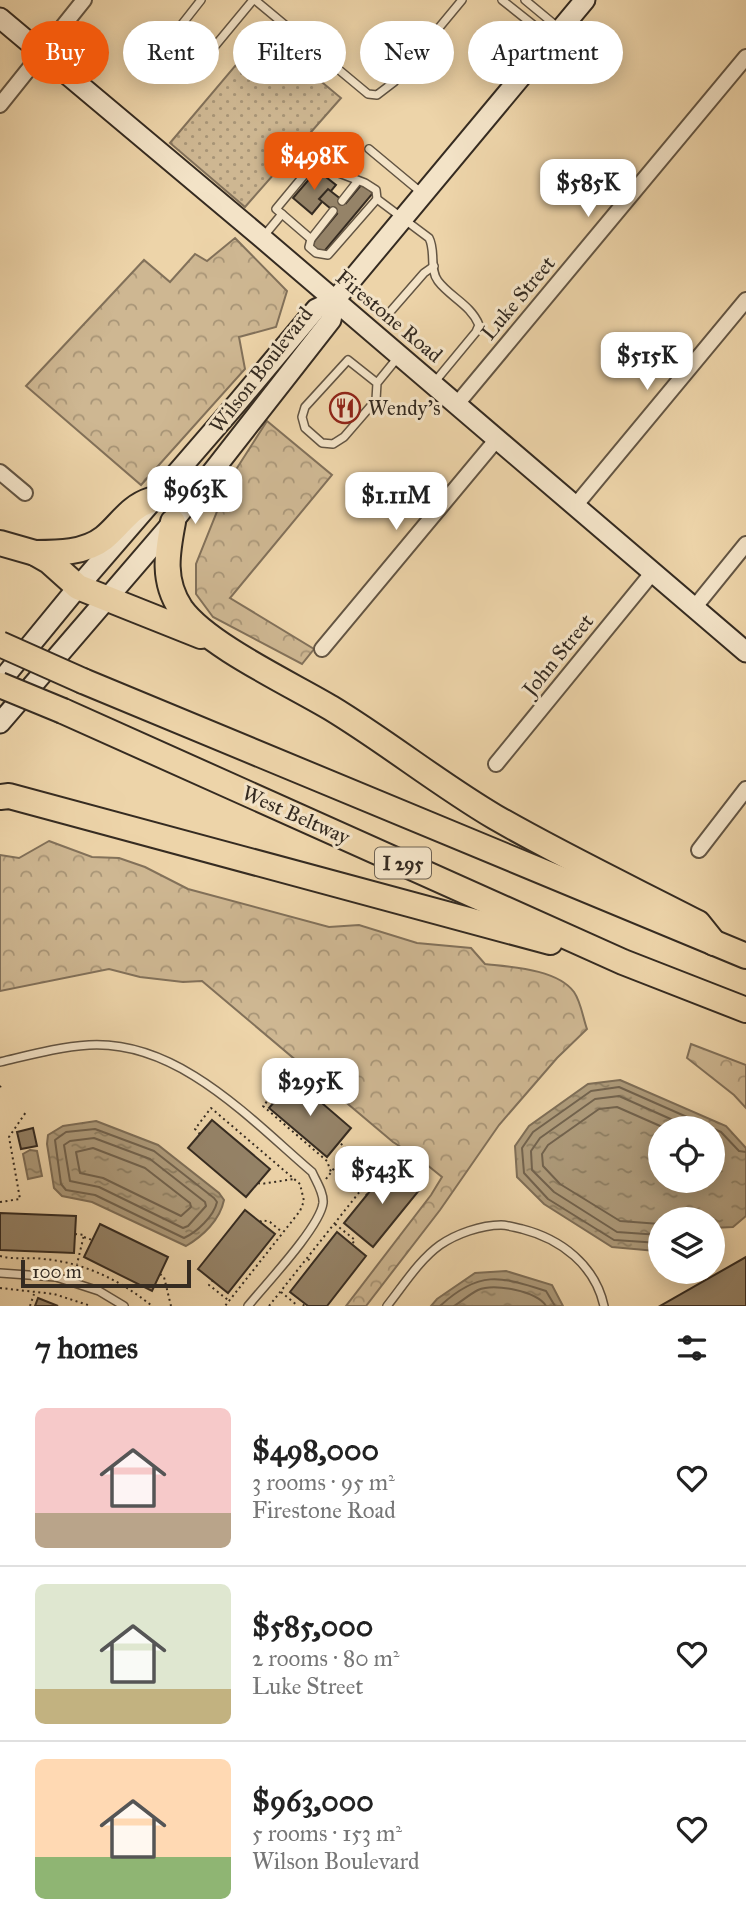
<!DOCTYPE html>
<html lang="en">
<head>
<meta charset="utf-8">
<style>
	:root { --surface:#fff; --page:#f2f2f2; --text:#222; --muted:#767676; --line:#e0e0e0; --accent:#ea580c }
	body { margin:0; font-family:"IM FELL Great Primer",serif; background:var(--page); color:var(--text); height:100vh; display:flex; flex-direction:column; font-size:26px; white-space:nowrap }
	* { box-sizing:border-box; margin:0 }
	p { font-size:23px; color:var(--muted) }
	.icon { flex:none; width:38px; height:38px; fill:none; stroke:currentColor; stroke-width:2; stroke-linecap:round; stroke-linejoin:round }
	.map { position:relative; height:1306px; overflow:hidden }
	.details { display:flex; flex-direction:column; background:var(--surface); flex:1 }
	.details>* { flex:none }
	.hud { position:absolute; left:21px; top:21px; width:705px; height:63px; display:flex; gap:14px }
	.controls { position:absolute; left:648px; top:1116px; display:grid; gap:14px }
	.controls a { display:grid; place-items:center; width:77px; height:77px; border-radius:50%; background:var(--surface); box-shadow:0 4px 18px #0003; font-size:35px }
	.scale { position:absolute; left:21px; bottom:18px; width:170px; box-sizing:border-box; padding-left:7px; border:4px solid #352b21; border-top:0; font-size:19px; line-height:24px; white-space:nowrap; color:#352b21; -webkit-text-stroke:5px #f3e3c7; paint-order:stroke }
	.price { position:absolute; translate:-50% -60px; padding:0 16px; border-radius:14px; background:#fff; color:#222; font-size:23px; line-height:46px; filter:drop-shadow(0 2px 4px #0008) }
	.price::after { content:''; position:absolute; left:50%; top:42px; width:21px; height:16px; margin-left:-10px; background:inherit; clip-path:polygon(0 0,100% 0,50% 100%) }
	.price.current { background:var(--accent); color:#fff }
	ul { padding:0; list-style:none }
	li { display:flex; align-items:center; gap:21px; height:175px; padding:0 35px }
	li+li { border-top:2px solid var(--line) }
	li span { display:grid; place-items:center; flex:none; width:196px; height:140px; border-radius:10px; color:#555 }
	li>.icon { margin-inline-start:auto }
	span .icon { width:84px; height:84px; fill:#fffc; stroke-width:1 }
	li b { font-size:30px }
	h2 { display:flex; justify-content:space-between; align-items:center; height:84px; padding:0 35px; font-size:30px }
	.pill { padding:0 24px; border-radius:32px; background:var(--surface); box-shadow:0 4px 18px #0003; font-size:24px; line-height:63px }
	.pill.current { background:var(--accent); color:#fff }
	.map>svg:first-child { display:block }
	.grass { fill:url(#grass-dots); stroke:#82715a; stroke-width:2 }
	.forest { fill:url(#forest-crowns); stroke:#82715a; stroke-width:2 }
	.water { fill:url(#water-ripples); stroke:#7e6e57; stroke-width:2; fill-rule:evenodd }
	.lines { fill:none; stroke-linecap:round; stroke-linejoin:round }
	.shore { stroke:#72634e; stroke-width:2 }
	.building { fill:#958368; stroke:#352b21; stroke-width:2 }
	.lane-casing { stroke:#635543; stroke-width:10 }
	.street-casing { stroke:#635543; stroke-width:18 }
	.secondary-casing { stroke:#352b21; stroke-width:23 }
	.highway-casing { stroke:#352b21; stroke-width:28 }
	.path { stroke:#352b21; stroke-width:2; stroke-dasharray:2 3.5; stroke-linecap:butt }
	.lane { stroke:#f3e3c7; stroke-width:7 }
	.street { stroke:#f3e3c7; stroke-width:14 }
	.secondary { stroke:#f3e3c7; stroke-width:19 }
	.highway { stroke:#edd4a9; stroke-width:24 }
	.highway-bridge-casing { stroke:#352b21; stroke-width:28; stroke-linecap:butt }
	.highway-bridge { stroke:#edd4a9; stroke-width:24 }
	.labels { text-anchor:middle; stroke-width:6; stroke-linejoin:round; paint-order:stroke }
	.shield { fill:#f3e3c7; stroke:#6e6253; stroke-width:2 }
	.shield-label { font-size:19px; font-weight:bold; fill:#352b21 }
	.street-label { font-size:21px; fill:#352b21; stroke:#f3e3c7 }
	.poi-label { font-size:21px; fill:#352b21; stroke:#f3e3c7; text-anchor:start }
</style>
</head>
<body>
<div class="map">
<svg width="746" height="1306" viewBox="0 0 746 1306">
	<defs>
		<pattern id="grass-dots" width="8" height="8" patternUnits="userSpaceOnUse" patternTransform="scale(1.75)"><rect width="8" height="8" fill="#ceb792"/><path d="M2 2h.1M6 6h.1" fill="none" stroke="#a89577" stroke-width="1.8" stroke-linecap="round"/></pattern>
		<pattern id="forest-crowns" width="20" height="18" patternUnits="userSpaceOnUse" patternTransform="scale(1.75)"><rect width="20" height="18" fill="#ceb792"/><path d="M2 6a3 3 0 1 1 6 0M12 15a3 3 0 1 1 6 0" fill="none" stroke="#a89577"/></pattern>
		<pattern id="water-ripples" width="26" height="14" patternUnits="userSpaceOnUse" patternTransform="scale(1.75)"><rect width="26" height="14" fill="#ae9b7b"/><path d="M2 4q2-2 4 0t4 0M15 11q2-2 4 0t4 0" fill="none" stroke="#8e7f64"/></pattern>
	</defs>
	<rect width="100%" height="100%" fill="#edd4a9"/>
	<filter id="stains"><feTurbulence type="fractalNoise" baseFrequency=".00286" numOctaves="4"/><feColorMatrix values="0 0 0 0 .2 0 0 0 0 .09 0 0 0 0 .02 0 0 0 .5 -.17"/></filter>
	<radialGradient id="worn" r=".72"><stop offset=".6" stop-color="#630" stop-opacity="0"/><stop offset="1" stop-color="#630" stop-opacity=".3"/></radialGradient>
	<polygon class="grass" points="263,33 341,98 245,207 170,143"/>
	<g class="forest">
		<polygon points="235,238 287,291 276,327 239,337 245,369 141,485 26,386 144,260 170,282 195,254 207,261"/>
		<polygon points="267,421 332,475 230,598 314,649 302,664 213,617 196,594 196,564 230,479"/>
		<path d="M49 841 92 857 119 858 145 867 188 889 329 927 359 925 417 943 471 948 485 964C511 967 557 969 574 992 581 1002 583 1018 587 1029L557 1058 499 1125 440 1210 366 1306H346L431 1195 442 1177 421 1160 393 1142 202 981 183 982 140 977 109 969 0 991V855L19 858Z"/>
		<polygon points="691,1044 746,1065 746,1108 734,1095 687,1058"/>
	</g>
	<g class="water">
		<path d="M620 1080 726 1126 746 1148V1216L733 1227 712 1228V1220H660V1249L656 1251 612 1247 544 1204 517 1177 515 1146 529 1126 588 1084ZM660 1129H712V1181H660Z"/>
		<path d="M96 1121 158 1145 219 1193 224 1200C220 1220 203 1236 186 1246L92 1202 62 1196 54 1188 47 1144 48 1135 63 1126Z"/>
		<polygon points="30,1150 37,1151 42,1176 28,1179 23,1154"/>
		<polygon points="506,1271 552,1285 563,1306 431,1306 437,1299 475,1273"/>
	</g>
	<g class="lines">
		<g class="shore">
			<path d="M95 1129 154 1151 214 1198 217 1202C214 1216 197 1232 184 1238L95 1195 66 1190 61 1184 55 1140 66 1132Z"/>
			<polygon points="94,1138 150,1159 205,1202 206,1206 188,1226 183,1228 99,1187 70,1181 64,1145 70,1141"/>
			<polygon points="93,1148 145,1168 190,1203 191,1207 181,1216 103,1178 80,1173 76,1152"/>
			<polyline points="660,1224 620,1221 560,1184 543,1166 542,1154 548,1145 599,1109 617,1107 667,1129"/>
			<polyline points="660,1235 617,1232 554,1192 532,1170 531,1151 540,1138 595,1099 619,1096 693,1129"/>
			<polyline points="660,1243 614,1240 548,1199 524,1173 522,1148 533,1132 591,1091 619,1087 721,1132 739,1151 746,1152"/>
			<path d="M440 1306C479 1270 500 1276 546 1291L555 1306"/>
			<path d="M454 1306C462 1301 470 1294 478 1290 494 1283 537 1291 546 1306"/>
		</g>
	</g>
	<g class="building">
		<polygon points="317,170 336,185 312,214 293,198"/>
		<polygon points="362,184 373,193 322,254 311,245 337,214 319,199 328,189 346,203"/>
		<polygon points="294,1079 351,1128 327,1157 269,1108"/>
		<polygon points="212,1120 270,1169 246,1197 188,1148"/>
		<polygon points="33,1128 37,1146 21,1149 17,1132"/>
		<polygon points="392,1164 421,1188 373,1247 344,1223"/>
		<polygon points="245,1210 275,1234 228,1293 198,1269"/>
		<polygon points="0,1213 76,1216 74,1253 0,1250"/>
		<polygon points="100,1224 168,1257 152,1291 84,1257"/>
		<polygon points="337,1232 366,1256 327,1306 308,1306 290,1292"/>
		<polygon points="746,1257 746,1306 660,1306"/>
		<polygon points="38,1298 58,1306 35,1306"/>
	</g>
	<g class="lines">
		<g class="lane-casing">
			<g id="lane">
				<path d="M201 0 168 42C171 54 185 62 196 64L205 58 253 0"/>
				<polyline points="255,0 368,94 377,95 394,82 462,0"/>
				<polyline points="502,0 551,39"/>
				<polyline points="525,0 560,29"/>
				<polyline points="369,149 423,194"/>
				<polyline points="342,201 357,182"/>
				<polyline points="282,214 311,239 333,211"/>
				<path d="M263 237 282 214 276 209 310 168 318 165 365 183 376 190 377 199 429 238C436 251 429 269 438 281 450 297 471 305 479 325L476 332 433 384"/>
				<polyline points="311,239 309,247 316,253 328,255 377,199"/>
				<polyline points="390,312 424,273 434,266"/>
				<polyline points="377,383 348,360 305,407 302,417 305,428 322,443 333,444 344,437 376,400 377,383 399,356"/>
				<path d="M0 1062C30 1055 58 1047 89 1045 178 1040 250 1119 312 1172 316 1181 324 1193 323 1203 320 1227 265 1285 248 1306"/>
				<polyline points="0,1273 56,1277 99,1291 124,1306"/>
				<path d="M387 1306C403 1286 419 1260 440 1245 456 1234 481 1225 501 1225 508 1225 516 1228 522 1229 561 1239 595 1265 604 1306"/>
			</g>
		</g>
		<g class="street-casing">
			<g id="street">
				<polyline points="0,105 84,0"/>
				<polyline points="457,404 746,57"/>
				<polyline points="0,472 25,493"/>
				<polyline points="575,506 746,300"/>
				<polyline points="694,608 746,544"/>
				<polyline points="322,649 497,439"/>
				<polyline points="496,764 653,572"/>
				<polyline points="699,850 746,789"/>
			</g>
		</g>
		<g class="secondary-casing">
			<g id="secondary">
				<polyline points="0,18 262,238 746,652"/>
				<polyline points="0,682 78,587 238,402 316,309 335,300 585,0"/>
				<polyline points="0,723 173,522 331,320 335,300"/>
			</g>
		</g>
		<g class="highway-casing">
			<g id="highway">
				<path d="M173 522C167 553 162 581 181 609 207 645 291 684 331 708 387 742 439 784 495 817 561 855 630 888 698 923L714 943"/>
				<polyline points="0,543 35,553 49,561 78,587 201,636"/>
				<path d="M35 553C58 553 85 553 104 538 121 524 129 507 151 500"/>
				<polyline points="83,681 746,956"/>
				<polyline points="63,711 623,962 746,1010"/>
				<polyline points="0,797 9,796 550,942"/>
			</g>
		</g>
		<g class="path">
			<polyline points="0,1087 1,1086"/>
			<polyline points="282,1094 277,1090 263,1106 327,1161 331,1172"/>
			<polyline points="200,1134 195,1129 211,1108 300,1184 304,1201 300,1211 225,1306"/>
			<polyline points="326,1179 348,1150 339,1142"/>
			<polyline points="258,1183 261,1184 294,1179"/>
			<polyline points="362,1190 367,1195"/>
			<polyline points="0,1202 20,1199 9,1137 26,1112"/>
			<polyline points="260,1222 262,1220 270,1222 282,1232"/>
			<polyline points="335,1224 355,1240 352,1244"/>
			<polyline points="75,1234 84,1235 77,1264"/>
			<polyline points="84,1237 92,1240"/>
			<path d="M0 1256C14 1260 29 1257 44 1259 85 1263 120 1280 152 1306"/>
			<polyline points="308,1259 313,1263"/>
			<polyline points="160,1274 164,1277 171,1306"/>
			<polyline points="213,1280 209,1285 228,1300"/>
			<polyline points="0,1288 54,1294 91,1306"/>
			<polyline points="281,1292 298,1306"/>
			<polyline points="30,1306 34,1294"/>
			<polyline points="269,1306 388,1156 409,1172 406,1176"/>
			<polyline points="303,1306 305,1303"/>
		</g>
		<use href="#lane" class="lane"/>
		<use href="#street" class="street"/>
		<use href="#secondary" class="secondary"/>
		<use href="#highway" class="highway"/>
		<g class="highway-bridge-casing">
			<g id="highway-bridge">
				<polyline points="0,644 83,681"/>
				<polyline points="0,685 63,711"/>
			</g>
		</g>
		<use href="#highway-bridge" class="highway-bridge"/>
	</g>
	<defs>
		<g id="restaurant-ring" transform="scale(1.575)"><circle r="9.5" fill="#f3e3c7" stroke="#8f2418" stroke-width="1.5"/><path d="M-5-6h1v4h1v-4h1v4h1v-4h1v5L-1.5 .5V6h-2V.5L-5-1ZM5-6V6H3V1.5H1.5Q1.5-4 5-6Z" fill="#8f2418"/></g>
	</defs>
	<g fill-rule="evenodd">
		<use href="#restaurant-ring" x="345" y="408"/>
	</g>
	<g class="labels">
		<rect class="shield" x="375" y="847.5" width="56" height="31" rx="5"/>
		<g class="shield-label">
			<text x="403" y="870">I 295</text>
		</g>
		<g class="street-label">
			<text transform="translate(518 298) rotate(-50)" y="7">Luke Street</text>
			<text transform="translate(389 316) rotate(40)" y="7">Firestone Road</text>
			<text transform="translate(261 370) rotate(-52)" y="7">Wilson Boulevard</text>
			<text transform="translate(558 655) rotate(-51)" y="7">John Street</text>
			<text transform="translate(296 815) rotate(24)" y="7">West Beltway</text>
		</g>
		<g class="poi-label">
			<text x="368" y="415">Wendy's</text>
		</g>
	</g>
	<rect width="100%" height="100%" filter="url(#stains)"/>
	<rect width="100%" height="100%" fill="url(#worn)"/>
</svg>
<div class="controls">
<a><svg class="icon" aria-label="locate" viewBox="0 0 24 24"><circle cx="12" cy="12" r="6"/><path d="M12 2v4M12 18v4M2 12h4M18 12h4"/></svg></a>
<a><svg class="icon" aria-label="layers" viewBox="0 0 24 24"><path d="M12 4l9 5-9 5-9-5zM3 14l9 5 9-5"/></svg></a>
</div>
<div class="scale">100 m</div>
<b class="price current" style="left:314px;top:192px">$498K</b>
<b class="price" style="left:588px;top:219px">$585K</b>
<b class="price" style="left:647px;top:392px">$515K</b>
<b class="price" style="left:195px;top:526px">$963K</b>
<b class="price" style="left:396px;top:532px">$1.11M</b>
<b class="price" style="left:310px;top:1118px">$295K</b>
<b class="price" style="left:382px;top:1206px">$543K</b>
<div class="hud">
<a class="pill current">Buy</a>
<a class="pill">Rent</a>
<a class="pill">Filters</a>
<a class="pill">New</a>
<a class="pill">Apartment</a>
</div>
</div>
<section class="details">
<h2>7 homes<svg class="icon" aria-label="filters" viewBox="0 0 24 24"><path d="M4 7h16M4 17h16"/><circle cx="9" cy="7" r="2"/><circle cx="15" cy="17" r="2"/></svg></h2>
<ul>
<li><span style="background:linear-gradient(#f6c9c9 75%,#b9a48a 0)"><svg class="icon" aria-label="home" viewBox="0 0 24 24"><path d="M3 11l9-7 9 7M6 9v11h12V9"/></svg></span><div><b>$498,000</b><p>3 rooms · 95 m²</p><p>Firestone Road</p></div><svg class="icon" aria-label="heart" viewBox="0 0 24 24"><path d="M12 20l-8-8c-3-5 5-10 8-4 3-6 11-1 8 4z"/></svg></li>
<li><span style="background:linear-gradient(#dfe7d0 75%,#c2b280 0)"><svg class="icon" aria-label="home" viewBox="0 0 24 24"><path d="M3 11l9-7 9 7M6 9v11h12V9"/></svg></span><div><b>$585,000</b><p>2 rooms · 80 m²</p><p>Luke Street</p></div><svg class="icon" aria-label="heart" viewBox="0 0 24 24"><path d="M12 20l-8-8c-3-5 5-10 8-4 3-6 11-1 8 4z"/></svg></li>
<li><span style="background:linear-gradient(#ffd9b3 70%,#8fb573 0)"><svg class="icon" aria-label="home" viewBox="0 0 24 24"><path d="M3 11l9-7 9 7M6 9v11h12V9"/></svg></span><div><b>$963,000</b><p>5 rooms · 153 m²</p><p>Wilson Boulevard</p></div><svg class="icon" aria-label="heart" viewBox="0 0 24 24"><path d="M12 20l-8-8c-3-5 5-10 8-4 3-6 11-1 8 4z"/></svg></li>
</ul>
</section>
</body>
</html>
